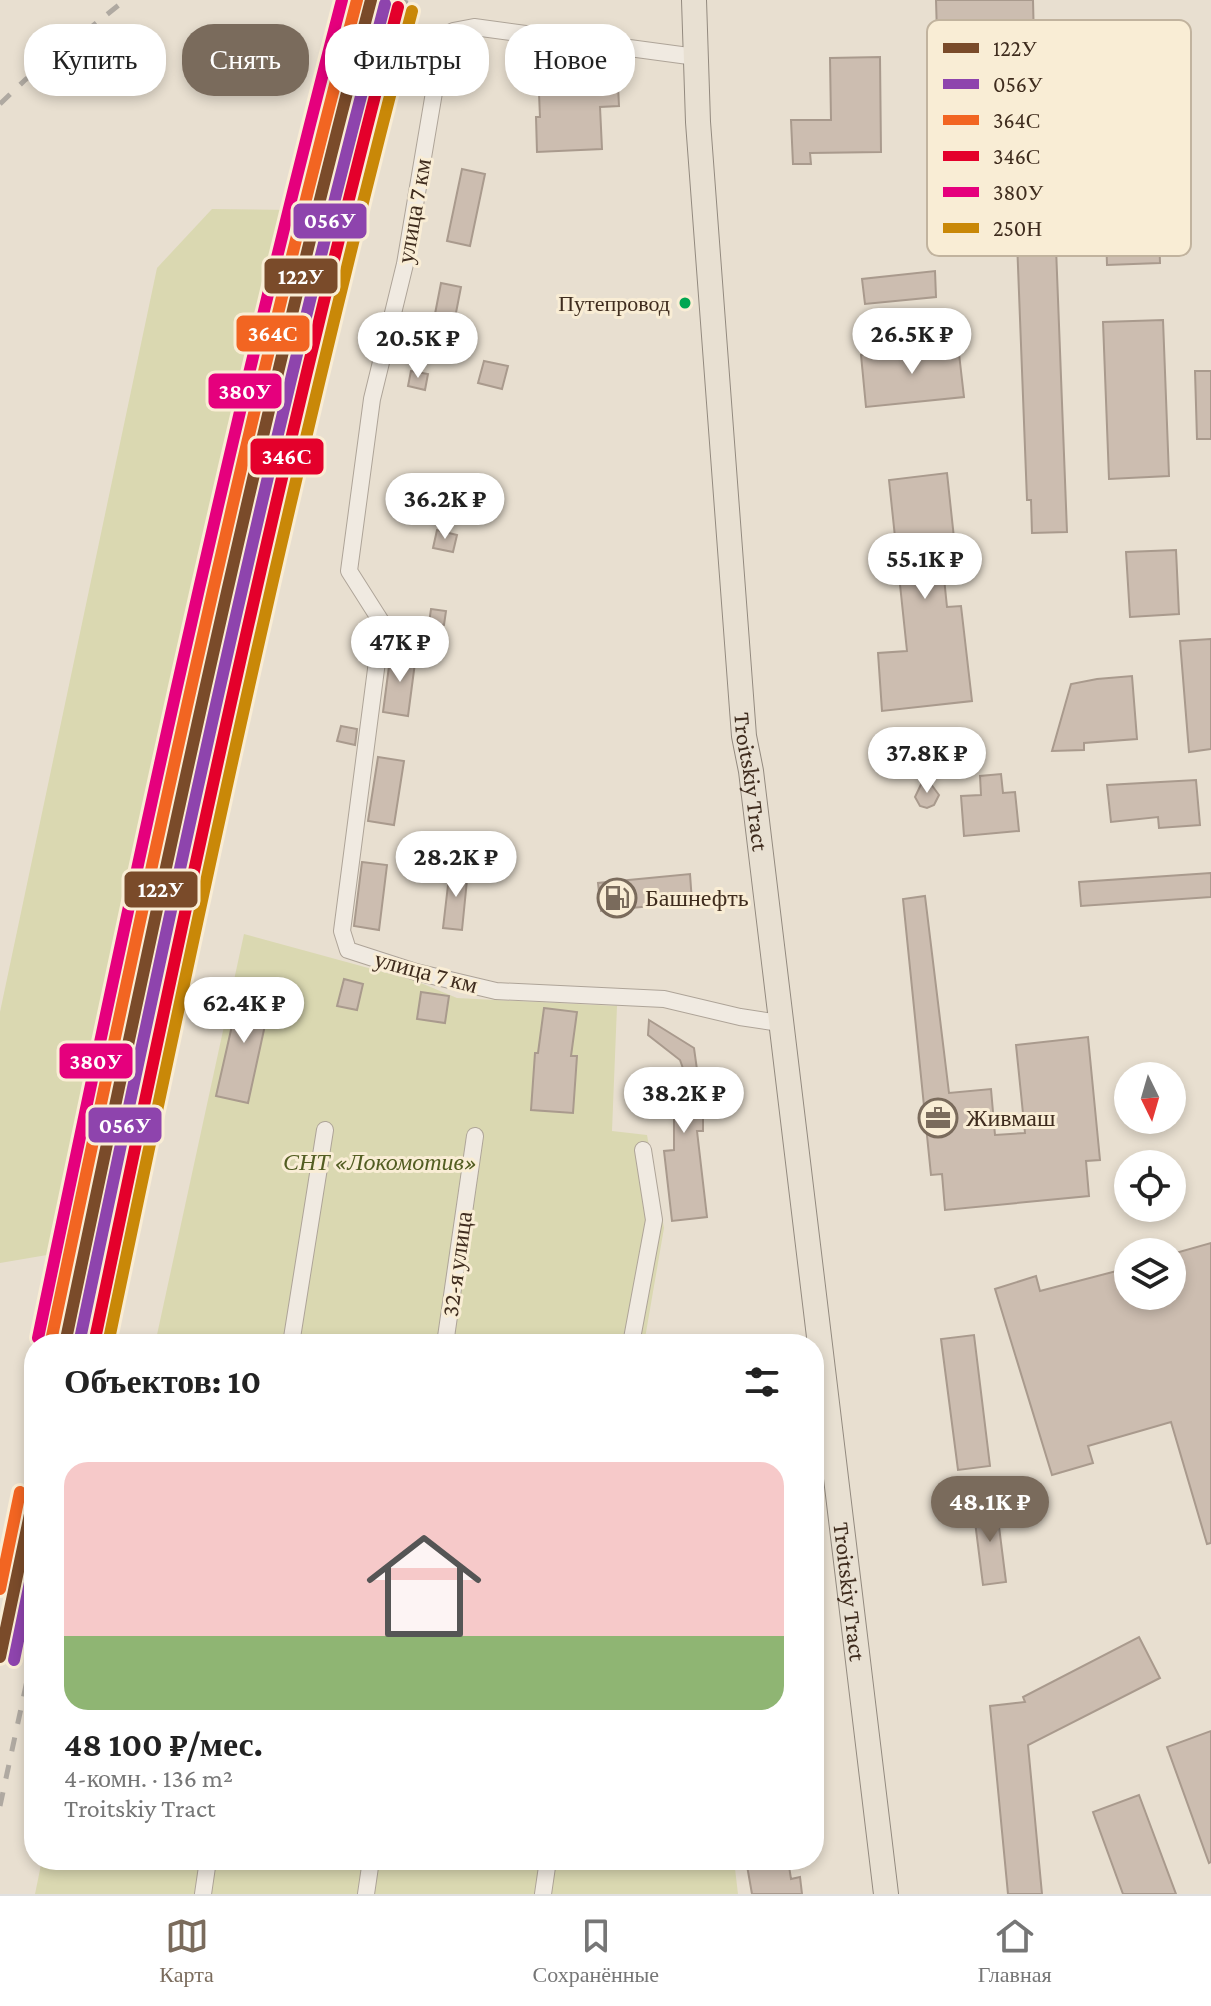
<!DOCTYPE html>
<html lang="ru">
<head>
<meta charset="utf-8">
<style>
	:root { --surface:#fff; --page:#f6f6f6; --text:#222; --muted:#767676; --line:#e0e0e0; --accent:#7a6b5c }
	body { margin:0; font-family:"Crimson Pro",serif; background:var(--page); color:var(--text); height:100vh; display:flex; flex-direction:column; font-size:30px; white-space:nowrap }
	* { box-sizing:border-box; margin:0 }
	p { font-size:26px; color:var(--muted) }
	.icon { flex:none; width:44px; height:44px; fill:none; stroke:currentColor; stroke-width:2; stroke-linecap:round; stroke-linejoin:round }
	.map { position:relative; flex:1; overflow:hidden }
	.panel { position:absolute; left:24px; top:1334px; width:800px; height:536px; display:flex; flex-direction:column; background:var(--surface); border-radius:32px; box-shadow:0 4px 12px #0003 }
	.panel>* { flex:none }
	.top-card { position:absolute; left:24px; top:24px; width:800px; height:72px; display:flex; gap:16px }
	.needle { width:52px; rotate:175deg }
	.fabs { position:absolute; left:1114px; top:1062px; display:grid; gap:16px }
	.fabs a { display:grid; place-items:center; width:72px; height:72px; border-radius:50%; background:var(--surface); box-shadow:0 4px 12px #0003; font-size:40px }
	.price { position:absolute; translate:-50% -68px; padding:0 18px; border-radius:28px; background:#fff; color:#222; font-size:26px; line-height:52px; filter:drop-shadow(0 2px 4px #0008) }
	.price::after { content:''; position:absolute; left:50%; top:48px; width:24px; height:18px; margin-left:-12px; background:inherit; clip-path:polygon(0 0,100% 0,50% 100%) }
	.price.active { background:var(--accent); color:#fff }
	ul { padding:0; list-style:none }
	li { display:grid; align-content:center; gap:16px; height:424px; padding:0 40px }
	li+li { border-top:2px solid var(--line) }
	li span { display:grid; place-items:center; height:248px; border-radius:24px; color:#555 }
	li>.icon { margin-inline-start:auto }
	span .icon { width:144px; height:144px; fill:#fffc; stroke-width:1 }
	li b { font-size:34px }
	h2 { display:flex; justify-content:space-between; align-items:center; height:96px; padding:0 40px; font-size:34px }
	.pill { padding:0 28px; border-radius:32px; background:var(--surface); box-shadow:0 4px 12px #0003; font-size:28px; line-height:72px }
	.pill.active { background:var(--accent); color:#fff }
	.tab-bar { display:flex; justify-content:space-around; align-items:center; height:112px; border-top:2px solid var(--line); background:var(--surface); font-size:22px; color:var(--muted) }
	.tab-bar a { display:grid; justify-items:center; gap:4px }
	.tab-bar .active { color:var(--accent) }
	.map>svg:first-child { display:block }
	.green { fill:#dad8b1 }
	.building { fill:#ccbdb0; stroke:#a99a8d; stroke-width:2 }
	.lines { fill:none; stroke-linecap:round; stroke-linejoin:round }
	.street-casing { stroke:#aea498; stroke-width:18 }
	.primary-casing { stroke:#938a7f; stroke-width:26 }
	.street { stroke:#f0eae1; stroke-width:16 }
	.primary { stroke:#e8e0d2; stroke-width:24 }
	.rail { stroke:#afa9a1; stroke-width:5; stroke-dasharray:14 14; stroke-linecap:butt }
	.rail-1-casing { stroke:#f9edd5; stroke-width:18 }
	.rail-2-casing { stroke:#f9edd5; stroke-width:18 }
	.rail-3-casing { stroke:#f9edd5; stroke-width:18 }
	.rail-4-casing { stroke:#f9edd5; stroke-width:18 }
	.rail-5-casing { stroke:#f9edd5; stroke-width:18 }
	.rail-6-casing { stroke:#f9edd5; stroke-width:18 }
	.rail-1 { stroke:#7a4b2a; stroke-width:12 }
	.rail-2 { stroke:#8e44ad; stroke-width:12 }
	.rail-3 { stroke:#f26522; stroke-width:12 }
	.rail-4 { stroke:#e4002b; stroke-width:12 }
	.rail-5 { stroke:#e5007d; stroke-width:12 }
	.rail-6 { stroke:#c98808; stroke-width:12 }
	.bus-dot { fill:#00a651; stroke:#f9edd5; stroke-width:3 }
	.labels { text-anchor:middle; stroke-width:6; stroke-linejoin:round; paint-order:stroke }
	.bus-label { font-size:22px; fill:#3f2c1e; stroke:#f9edd5; text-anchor:end }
	.street-label { font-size:24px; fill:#3f2c1e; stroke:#f9edd5 }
	.poi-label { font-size:24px; fill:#3f2c1e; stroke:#f9edd5; text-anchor:start }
	.park-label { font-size:24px; font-style:italic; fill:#525d22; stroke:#f9edd5 }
	.key { fill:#f9edd5; stroke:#c1b39e; stroke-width:2 }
	.key-label { font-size:22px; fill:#3f2c1e }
	.line-badge { stroke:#f9edd5; stroke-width:3 }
	.badge-label { font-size:22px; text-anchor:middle; font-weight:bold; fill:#fff }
</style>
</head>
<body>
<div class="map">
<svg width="1211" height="1894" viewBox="0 0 1211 1894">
	<rect width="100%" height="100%" fill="#e8dfd0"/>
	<g class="green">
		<polygon points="212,209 294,210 47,1255 0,1263 0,1012 157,268"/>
		<polygon points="244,934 416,981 457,998 617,1006 612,1131 647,1135 664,1228 644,1344 155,1344"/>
		<polygon points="42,1860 734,1860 738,1894 35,1894"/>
	</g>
	<g class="building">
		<polygon points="936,0 1033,0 1035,85 1078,84 1081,39 1163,45 1161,102 1155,103 1160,263 1107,265 1102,104 1036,106 1037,133 940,137"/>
		<polygon points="880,57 881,152 810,153 811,164 793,164 791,120 831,120 830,58"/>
		<polygon points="617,66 619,106 600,107 602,149 537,152 536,117 540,117 538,69"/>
		<polygon points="462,169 485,174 470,246 447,241"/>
		<polygon points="1053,170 1067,532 1032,533 1031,500 1027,500 1017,241 973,242 971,173"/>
		<polygon points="935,271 936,297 865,304 862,279"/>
		<polygon points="441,283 461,287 447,359 427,355"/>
		<polygon points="1163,320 1169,476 1109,479 1103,322"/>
		<polygon points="958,345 964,397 866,407 861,355"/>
		<polygon points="484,361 508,366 502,389 478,383"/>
		<polygon points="411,371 428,374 425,390 408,386"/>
		<polygon points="1195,371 1211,371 1211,439 1197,439"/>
		<polygon points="947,473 957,566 943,568 947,607 961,606 972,701 882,711 878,653 907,651 889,480"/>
		<polygon points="403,484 425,491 421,505 398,498"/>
		<polygon points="437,530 457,535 453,552 433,548"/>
		<polygon points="1176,550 1179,614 1130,617 1126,552"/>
		<polygon points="431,609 446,611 444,625 429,623"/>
		<polygon points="1211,639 1211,749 1189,752 1180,641"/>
		<polygon points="391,651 416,655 408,716 383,712"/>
		<polygon points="1132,676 1137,739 1084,743 1084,750 1052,751 1071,684 1097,679"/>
		<polygon points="341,726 357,729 355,745 337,741"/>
		<polygon points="935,746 936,768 901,770 899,749"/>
		<polygon points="378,757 404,761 394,825 368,821"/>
		<polygon points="1001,774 1003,793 1015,792 1019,831 964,836 961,796 981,795 980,776"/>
		<polygon points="925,776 939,795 934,805 927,808 920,806 915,797"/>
		<polygon points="1196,780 1200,825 1159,828 1158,817 1111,822 1107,785"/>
		<polygon points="362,862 387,865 379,930 354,926"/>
		<polygon points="450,868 468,870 462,930 443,928"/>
		<polygon points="1211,873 1211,897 1081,906 1079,882"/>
		<polygon points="690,874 692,902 601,911 598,883"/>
		<polygon points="925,896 949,1093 991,1089 995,1135 1025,1133 1016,1045 1088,1037 1100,1160 1086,1161 1089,1196 945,1210 942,1174 931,1175 903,899"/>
		<polygon points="344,979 363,984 357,1010 337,1006"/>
		<polygon points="241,986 272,993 248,1103 216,1096"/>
		<polygon points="421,992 449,996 445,1023 417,1019"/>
		<polygon points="544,1008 577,1012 571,1056 577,1056 573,1113 531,1110 535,1053 538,1053"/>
		<polygon points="649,1020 694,1048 700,1091 703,1091 703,1131 697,1131 707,1217 672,1221 664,1151 674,1150 674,1091 691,1091 680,1060 648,1035"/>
		<polygon points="1211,1243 1211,1543 1207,1544 1171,1422 1088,1446 1093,1463 1052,1475 995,1289 1036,1276 1040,1291 1128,1268 1128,1296 1172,1296 1172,1254"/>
		<polygon points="974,1335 990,1466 958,1470 941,1339"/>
		<polygon points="996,1503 1006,1582 983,1585 973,1506"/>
		<polygon points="1139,1637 1160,1678 1028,1745 1042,1894 1008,1894 990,1706 1025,1702 1023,1697"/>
		<polygon points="1211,1731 1211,1862 1209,1863 1167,1747"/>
		<polygon points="1139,1795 1176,1894 1123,1894 1093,1812"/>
		<polygon points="746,1860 788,1860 791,1879 800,1877 802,1894 752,1894"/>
	</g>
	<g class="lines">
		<g class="street-casing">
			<g id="street">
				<polyline points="696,57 474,27 453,31 441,51 405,264 372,399 349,571 382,623 342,931 348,950 416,972 496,991 664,999 740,1017 780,1023"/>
				<polyline points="291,1344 325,1130"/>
				<polyline points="445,1344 475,1136"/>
				<polyline points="631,1344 654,1220 643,1150"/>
				<polyline points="203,1894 208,1860"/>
				<polyline points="366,1894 371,1860"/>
				<polyline points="543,1894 548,1860"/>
			</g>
		</g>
		<g class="primary-casing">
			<g id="primary">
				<path id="s1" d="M694 0 698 122 744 736 751 771 886 1894"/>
			</g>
		</g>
		<use href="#street" class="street"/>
		<use href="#primary" class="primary"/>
		<g class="rail">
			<polyline points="0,104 25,80 125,0"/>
			<polyline points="99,1344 261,586 333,266 406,0"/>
			<polyline points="0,1806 34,1648"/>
		</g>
		<g class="rail-1-casing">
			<g id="rail-1">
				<path d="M65 1344C159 894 254 445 371 0"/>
				<polyline points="0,1657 34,1495"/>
			</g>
		</g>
		<g class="rail-2-casing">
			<g id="rail-2">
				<path d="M79 1344C173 895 268 447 385 4"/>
				<polyline points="14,1660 34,1563"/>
			</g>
		</g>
		<g class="rail-3-casing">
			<g id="rail-3">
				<path d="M51 1341C145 892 240 444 357 0"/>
				<polyline points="0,1589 20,1492"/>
			</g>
		</g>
		<g class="rail-4-casing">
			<path id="rail-4" d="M94 1344C187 897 282 449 398 7"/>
		</g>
		<g class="rail-5-casing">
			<path id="rail-5" d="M38 1338C131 890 226 443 342 0"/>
		</g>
		<g class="rail-6-casing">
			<path id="rail-6" d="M108 1344C201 898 296 452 412 11"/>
		</g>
		<use href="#rail-1" class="rail-1"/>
		<use href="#rail-2" class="rail-2"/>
		<use href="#rail-3" class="rail-3"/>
		<use href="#rail-4" class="rail-4"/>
		<use href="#rail-5" class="rail-5"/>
		<use href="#rail-6" class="rail-6"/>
	</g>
	<defs>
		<g id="fuel-ring" transform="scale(2)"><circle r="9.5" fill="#f9edd5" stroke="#7a6b5c" stroke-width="1.5"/><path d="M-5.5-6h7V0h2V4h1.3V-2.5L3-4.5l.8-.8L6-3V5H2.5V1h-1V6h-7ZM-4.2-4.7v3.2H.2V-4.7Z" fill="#7a6b5c"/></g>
		<g id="office-ring" transform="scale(2)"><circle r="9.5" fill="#f9edd5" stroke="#7a6b5c" stroke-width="1.5"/><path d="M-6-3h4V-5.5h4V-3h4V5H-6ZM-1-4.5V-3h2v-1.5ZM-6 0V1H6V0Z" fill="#7a6b5c"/></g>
	</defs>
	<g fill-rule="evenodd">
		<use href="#fuel-ring" x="617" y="898"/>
		<use href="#office-ring" x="938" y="1118"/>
	</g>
	<circle class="bus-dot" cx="685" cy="303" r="7"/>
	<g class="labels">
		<g class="bus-label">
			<text x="670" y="311">Путепровод</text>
		</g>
		<g class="street-label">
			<text transform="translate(414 211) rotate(-80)" y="8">улица 7 км</text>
			<text dy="8" stroke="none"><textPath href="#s1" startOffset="784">Troitskiy Tract</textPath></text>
			<text transform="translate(426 972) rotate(15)" y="8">улица 7 км</text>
			<text transform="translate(457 1264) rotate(-82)" y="8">32-я улица</text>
			<text dy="8" stroke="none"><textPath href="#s1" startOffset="1600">Troitskiy Tract</textPath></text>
		</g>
		<g class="poi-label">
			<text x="645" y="906">Башнефть</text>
			<text x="966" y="1126">Живмаш</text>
		</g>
		<g class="park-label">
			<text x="380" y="1170">СНТ «Локомотив»</text>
		</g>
	</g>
	<rect x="927" y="20" width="264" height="236" rx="12" class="key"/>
	<rect x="943" y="43" width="36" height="10" fill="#7a4b2a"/>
	<rect x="943" y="79" width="36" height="10" fill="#8e44ad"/>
	<rect x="943" y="115" width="36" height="10" fill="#f26522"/>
	<rect x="943" y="151" width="36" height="10" fill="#e4002b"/>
	<rect x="943" y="187" width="36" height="10" fill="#e5007d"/>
	<rect x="943" y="223" width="36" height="10" fill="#c98808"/>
	<g class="key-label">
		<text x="993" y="56">122У</text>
		<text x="993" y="92">056У</text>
		<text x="993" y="128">364С</text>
		<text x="993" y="164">346С</text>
		<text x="993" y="200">380У</text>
		<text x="993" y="236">250Н</text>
	</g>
	<g class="line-badge">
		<rect x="292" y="202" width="76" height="38" rx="8" fill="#8e44ad"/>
		<rect x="263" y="257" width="76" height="38" rx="8" fill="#7a4b2a"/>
		<rect x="235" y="314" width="76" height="39" rx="8" fill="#f26522"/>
		<rect x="207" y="372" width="76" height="38" rx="8" fill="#e5007d"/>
		<rect x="249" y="437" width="76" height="39" rx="8" fill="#e4002b"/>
		<rect x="123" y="870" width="76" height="39" rx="8" fill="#7a4b2a"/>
		<rect x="58" y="1042" width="76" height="38" rx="8" fill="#e5007d"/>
		<rect x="87" y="1106" width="76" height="38" rx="8" fill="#8e44ad"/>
	</g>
	<g class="badge-label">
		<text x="330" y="228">056У</text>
		<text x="301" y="284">122У</text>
		<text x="273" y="341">364С</text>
		<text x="245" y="399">380У</text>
		<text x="287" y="464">346С</text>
		<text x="161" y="897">122У</text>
		<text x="96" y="1069">380У</text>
		<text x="125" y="1133">056У</text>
	</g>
</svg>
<div class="fabs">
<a><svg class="needle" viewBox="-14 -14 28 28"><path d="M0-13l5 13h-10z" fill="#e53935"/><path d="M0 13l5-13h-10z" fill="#767676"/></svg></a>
<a><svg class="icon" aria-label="locate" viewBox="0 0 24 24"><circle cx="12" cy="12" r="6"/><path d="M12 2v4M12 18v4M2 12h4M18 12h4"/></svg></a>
<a><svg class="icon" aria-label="layers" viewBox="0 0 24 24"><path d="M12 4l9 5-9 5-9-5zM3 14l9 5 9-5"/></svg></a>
</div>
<b class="price" style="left:912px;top:376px">26.5K ₽</b>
<b class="price" style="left:418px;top:380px">20.5K ₽</b>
<b class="price" style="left:445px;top:541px">36.2K ₽</b>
<b class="price" style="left:925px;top:601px">55.1K ₽</b>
<b class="price" style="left:400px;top:684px">47K ₽</b>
<b class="price" style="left:927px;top:795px">37.8K ₽</b>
<b class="price" style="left:456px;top:899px">28.2K ₽</b>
<b class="price" style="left:244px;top:1045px">62.4K ₽</b>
<b class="price" style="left:684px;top:1135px">38.2K ₽</b>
<b class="price active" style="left:990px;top:1544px">48.1K ₽</b>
<div class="top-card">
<a class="pill">Купить</a>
<a class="pill active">Снять</a>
<a class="pill">Фильтры</a>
<a class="pill">Новое</a>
</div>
<section class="panel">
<h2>Объектов: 10<svg class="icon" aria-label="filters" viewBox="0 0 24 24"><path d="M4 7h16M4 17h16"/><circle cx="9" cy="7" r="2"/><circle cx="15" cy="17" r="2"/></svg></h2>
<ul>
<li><span style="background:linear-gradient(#f6c9c9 70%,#8fb573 0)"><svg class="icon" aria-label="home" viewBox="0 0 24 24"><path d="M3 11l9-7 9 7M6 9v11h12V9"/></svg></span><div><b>48 100 ₽/мес.</b><p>4-комн. · 136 m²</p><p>Troitskiy Tract</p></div></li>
</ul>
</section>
</div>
<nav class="tab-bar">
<a class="active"><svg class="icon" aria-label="map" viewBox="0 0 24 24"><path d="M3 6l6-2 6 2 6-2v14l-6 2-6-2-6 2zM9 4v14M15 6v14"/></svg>Карта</a>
<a><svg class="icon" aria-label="saved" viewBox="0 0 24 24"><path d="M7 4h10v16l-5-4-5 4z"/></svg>Сохранённые</a>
<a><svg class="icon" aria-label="home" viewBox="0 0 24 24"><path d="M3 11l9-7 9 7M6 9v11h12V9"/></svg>Главная</a>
</nav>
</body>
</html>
